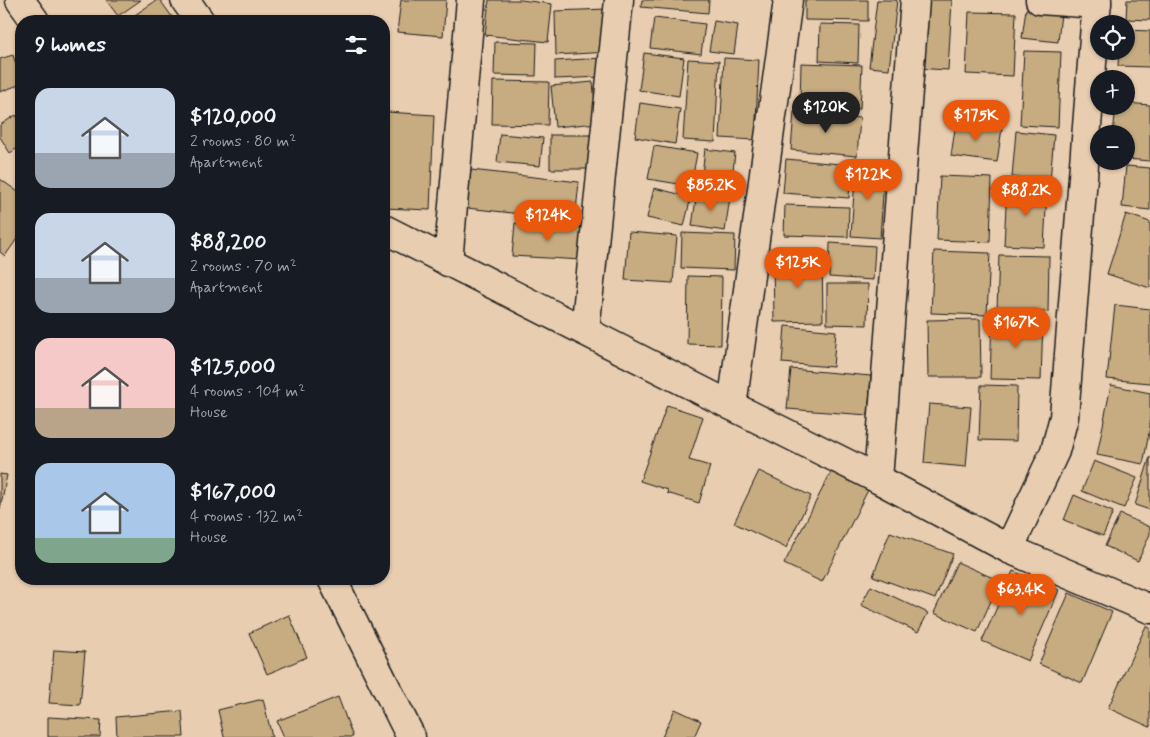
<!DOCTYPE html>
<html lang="en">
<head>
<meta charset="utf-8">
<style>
	:root { --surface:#171b24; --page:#242831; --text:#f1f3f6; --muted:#9ea1a6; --accent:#ea580c }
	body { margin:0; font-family:Mynerve,sans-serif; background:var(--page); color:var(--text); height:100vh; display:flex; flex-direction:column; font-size:19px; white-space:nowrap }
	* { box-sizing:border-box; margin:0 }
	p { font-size:16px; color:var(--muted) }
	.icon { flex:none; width:28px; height:28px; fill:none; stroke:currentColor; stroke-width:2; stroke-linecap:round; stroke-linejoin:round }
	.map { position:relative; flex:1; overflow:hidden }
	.panel { position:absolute; left:15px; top:15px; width:375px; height:570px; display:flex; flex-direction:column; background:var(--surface); border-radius:20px; box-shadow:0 1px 4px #0004 }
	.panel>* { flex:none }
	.controls { position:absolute; left:1090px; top:15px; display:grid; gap:10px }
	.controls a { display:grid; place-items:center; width:45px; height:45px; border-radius:50%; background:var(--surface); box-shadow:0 1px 4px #0004; font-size:25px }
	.price { position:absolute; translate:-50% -42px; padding:0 11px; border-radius:18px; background:var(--accent); color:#fff; font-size:16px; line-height:32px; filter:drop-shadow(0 1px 2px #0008) }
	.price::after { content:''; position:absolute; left:50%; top:30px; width:15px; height:11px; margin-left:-8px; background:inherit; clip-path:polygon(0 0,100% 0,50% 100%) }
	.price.current { background:#222; color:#fff }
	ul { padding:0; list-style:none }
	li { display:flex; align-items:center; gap:15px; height:125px; padding:0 20px }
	li span { display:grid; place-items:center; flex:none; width:140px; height:100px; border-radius:15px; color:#555 }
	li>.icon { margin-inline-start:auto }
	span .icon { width:60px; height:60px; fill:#fffc; stroke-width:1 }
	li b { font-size:21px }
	h2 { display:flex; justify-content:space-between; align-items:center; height:60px; padding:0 20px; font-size:21px }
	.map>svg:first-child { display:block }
	.building { fill:#c8ac81; stroke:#1c1c1c }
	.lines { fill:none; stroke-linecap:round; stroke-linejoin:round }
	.street-casing { stroke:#1c1c1c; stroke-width:31 }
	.street { stroke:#e8cdb0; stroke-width:28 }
</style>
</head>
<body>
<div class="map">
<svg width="1150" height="737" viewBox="0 0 1150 737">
	<rect width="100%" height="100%" fill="#e8cdb0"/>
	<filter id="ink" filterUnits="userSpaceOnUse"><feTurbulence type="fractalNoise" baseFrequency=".02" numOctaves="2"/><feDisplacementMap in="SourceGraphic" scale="10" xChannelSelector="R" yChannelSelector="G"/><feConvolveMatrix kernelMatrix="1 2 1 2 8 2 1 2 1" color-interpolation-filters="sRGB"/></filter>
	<g filter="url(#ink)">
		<g class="building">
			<polygon points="106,0 141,0 118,16"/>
			<polygon points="157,0 160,0 175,21 126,21"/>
			<polygon points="401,0 446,0 443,36 397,32"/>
			<polygon points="489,0 521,0 552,4 548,42 485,35"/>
			<polygon points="642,0 709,0 708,13 641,7"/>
			<polygon points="805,0 868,0 868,21 805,20"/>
			<polygon points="877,0 897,0 889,69 869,67"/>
			<polygon points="919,0 952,0 948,70 915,68"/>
			<polygon points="1127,0 1150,0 1150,20 1126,19"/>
			<polygon points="607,9 609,52 556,55 555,11"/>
			<polygon points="1026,9 1061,13 1058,42 1022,38"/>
			<polygon points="969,12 1016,13 1013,76 966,74"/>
			<polygon points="654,18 705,24 701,54 650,48"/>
			<polygon points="714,21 738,25 734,54 709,51"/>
			<polygon points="820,24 859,25 858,63 819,61"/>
			<polygon points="1126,30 1150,31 1150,67 1118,66 1119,51 1126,51"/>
			<polygon points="495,42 537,43 536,76 494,75"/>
			<polygon points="1024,51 1061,52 1058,127 1020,125"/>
			<polygon points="644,53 684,58 679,96 639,90"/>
			<polygon points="13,55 21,79 21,84 0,92 0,59"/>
			<polygon points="602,58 603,77 555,79 555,61"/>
			<polygon points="724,58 759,60 755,140 720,138"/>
			<polygon points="688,59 719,61 715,142 683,140"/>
			<polygon points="801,63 862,65 860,109 800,106"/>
			<polygon points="493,81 549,82 548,125 492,124"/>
			<polygon points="593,82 597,123 555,127 551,86"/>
			<polygon points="640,103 680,109 675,144 635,137"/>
			<polygon points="1126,103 1150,105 1150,161 1126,159 1126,134 1113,134 1116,106 1126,106"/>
			<polygon points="387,112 434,115 430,210 384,208"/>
			<polygon points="794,112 860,118 857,156 791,150"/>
			<polygon points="16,115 21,123 21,146 10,153 0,137 0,125"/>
			<polygon points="956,122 1002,128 997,162 951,156"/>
			<polygon points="1016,131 1054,135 1050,181 1012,177"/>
			<polygon points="500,134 543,138 540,166 497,162"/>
			<rect x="550" y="135" width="41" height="34"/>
			<polygon points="654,146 697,153 691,186 648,179"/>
			<polygon points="705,149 735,153 731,188 701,184"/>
			<polygon points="786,159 851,165 849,198 783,193"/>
			<polygon points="856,163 885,165 880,238 851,236"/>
			<polygon points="1126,166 1150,168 1150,210 1122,207"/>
			<polygon points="471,170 579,182 575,220 467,208"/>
			<polygon points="940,176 992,178 990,242 937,240"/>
			<polygon points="0,179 21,194 21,233 5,256 0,252"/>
			<polygon points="1007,187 1047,189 1044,247 1004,245"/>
			<polygon points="654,188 691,197 684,226 647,218"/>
			<polygon points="697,192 730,197 725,231 692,226"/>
			<polygon points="785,205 849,207 848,237 784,235"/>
			<polygon points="1126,214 1150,222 1150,288 1107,274"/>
			<polygon points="515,223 584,227 582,260 512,256"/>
			<polygon points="629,232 677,236 673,283 625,280"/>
			<polygon points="682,233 735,235 734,270 681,268"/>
			<polygon points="830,243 875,246 873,280 829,277"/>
			<polygon points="934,251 990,253 987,315 931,313"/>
			<polygon points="999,255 1049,256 1048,312 997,310"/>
			<polygon points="822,256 823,321 774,322 773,257"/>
			<polygon points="688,276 722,277 721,345 687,344"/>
			<polygon points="827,284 868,284 867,325 827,324"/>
			<polygon points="1115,305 1150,309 1150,383 1107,379"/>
			<polygon points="992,318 1043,320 1041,380 990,379"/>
			<polygon points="980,319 981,377 928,377 927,320"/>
			<polygon points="785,326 836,331 833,367 782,363"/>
			<polygon points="791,369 871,376 868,415 787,409"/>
			<polygon points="981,385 1017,386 1016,441 979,440"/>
			<polygon points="1111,385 1150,393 1150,428 1143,464 1097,455"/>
			<polygon points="929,404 971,407 966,467 924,463"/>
			<polygon points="667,405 703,417 689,460 710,466 699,503 667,493 668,490 640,481"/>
			<polygon points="1150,457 1150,510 1135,505"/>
			<polygon points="1094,461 1137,478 1124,508 1082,491"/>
			<polygon points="759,471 811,496 786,548 734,523"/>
			<polygon points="831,472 868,490 822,582 784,564"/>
			<polygon points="0,474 7,475 0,509"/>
			<polygon points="1074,495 1113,512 1103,536 1064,520"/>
			<polygon points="1120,514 1150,527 1150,534 1138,561 1105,546"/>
			<polygon points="890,532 953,554 935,599 873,576"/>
			<polygon points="957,562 1000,581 977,632 934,613"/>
			<polygon points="1013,571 1059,590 1028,661 982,641"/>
			<polygon points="871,586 928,613 918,632 861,605"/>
			<polygon points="1069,593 1112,612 1082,683 1039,664"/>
			<polygon points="289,615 307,657 267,674 249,633"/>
			<polygon points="1146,626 1150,628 1150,727 1108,708"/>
			<polygon points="54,650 85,652 80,705 49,703"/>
			<polygon points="338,697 353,737 284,737 277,721"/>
			<polygon points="263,699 272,737 224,737 218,710"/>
			<polygon points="675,709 701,721 694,737 662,737"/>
			<polygon points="182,711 184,737 117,737 116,717"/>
			<polygon points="48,717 101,720 100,737 48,737"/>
		</g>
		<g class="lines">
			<g class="street-casing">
				<g id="street">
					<polyline points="20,0 35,21"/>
					<polyline points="185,0 200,21"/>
					<polyline points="1040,0 1097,4"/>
					<polyline points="384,229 732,406 878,479 1009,549 1150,609"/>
					<polyline points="448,262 471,0"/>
					<polyline points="585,331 619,0"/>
					<polyline points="732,406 788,0"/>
					<polyline points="878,479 915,0"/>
					<polyline points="1009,549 1055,451 1064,417 1097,0"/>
					<polyline points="332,579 411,737"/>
				</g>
			</g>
			<use href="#street" class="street"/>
		</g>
	</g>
</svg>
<div class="controls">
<a><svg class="icon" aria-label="locate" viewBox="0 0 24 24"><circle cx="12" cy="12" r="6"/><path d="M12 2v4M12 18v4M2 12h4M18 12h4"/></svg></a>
<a>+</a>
<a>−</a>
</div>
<b class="price current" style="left:826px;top:134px">$120K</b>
<b class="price" style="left:976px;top:142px">$175K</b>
<b class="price" style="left:868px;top:201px">$122K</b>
<b class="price" style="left:711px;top:212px">$85.2K</b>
<b class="price" style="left:1026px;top:217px">$88.2K</b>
<b class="price" style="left:548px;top:242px">$124K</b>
<b class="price" style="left:798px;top:289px">$125K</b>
<b class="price" style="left:1016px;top:349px">$167K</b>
<b class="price" style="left:1021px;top:616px">$63.4K</b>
<section class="panel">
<h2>9 homes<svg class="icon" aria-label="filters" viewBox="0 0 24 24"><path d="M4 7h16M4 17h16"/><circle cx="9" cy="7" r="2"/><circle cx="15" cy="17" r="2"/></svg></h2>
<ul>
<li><span style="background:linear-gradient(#c9d6e8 65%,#9aa5b1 0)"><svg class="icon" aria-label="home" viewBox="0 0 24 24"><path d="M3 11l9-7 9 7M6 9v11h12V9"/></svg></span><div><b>$120,000</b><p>2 rooms · 80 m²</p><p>Apartment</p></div></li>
<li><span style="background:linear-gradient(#c9d6e8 65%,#9aa5b1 0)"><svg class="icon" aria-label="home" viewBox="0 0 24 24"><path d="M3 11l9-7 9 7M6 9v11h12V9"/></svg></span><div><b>$88,200</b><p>2 rooms · 70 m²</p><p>Apartment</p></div></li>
<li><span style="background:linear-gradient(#f6c9c9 70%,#b9a48a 0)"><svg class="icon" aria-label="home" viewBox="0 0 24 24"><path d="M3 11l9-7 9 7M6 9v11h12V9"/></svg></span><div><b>$125,000</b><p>4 rooms · 104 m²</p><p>House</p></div></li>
<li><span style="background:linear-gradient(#a9c7e8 75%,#7fa58c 0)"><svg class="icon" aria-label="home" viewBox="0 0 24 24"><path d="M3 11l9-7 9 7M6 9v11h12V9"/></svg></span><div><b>$167,000</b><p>4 rooms · 132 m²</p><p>House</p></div></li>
</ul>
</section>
</div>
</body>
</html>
